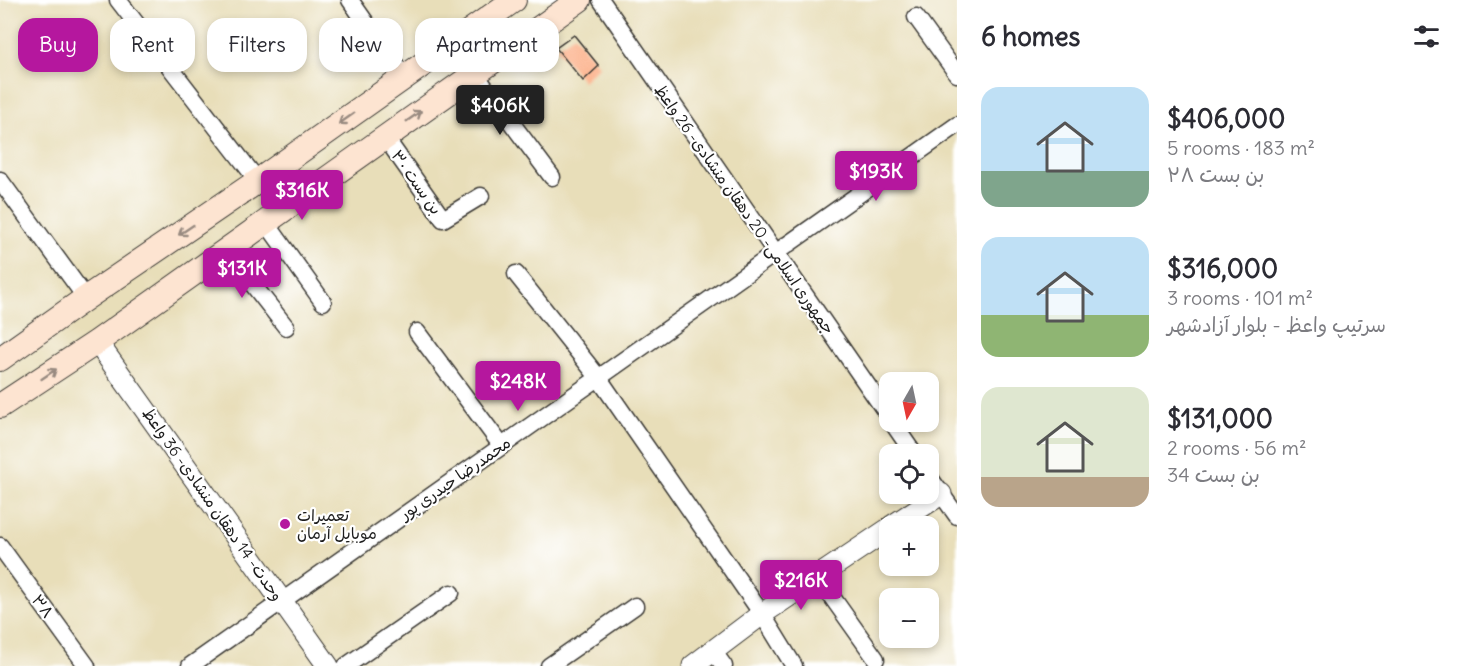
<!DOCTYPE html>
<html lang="en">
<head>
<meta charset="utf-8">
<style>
	:root { --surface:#fff; --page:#f7f7f7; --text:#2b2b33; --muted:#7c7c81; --accent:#b5179e }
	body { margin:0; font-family:Delius,"Playpen Sans Arabic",sans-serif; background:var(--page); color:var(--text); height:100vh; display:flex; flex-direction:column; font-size:22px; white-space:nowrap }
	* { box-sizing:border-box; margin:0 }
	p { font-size:20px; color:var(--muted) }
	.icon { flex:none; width:33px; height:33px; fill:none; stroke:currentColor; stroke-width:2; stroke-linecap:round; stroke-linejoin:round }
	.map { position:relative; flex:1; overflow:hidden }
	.drawer { display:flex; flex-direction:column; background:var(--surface); width:510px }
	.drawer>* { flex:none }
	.hud { position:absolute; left:18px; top:18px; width:570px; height:54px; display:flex; gap:12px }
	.needle { width:39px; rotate:189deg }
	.buttons { position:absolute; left:879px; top:372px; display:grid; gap:12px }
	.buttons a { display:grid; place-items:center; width:60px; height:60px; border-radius:12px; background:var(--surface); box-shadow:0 3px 9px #0003; font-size:30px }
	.price { position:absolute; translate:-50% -51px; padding:0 14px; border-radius:6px; background:var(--accent); color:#fff; font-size:20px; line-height:39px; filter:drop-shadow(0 2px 3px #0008) }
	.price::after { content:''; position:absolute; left:50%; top:36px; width:18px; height:14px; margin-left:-9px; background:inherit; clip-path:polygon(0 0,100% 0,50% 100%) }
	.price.on { background:#222; color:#fff }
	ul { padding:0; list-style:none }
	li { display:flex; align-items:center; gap:18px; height:150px; padding:0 24px }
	li span { display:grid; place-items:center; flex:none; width:168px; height:120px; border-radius:18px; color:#555 }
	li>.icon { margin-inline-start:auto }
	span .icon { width:72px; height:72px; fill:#fffc; stroke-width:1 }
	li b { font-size:26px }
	h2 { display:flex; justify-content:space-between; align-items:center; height:72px; padding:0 24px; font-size:26px }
	.tag { padding:0 21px; border-radius:18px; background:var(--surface); box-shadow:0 3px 9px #0003; font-size:21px; line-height:54px }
	.tag.on { background:var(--accent); color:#fff }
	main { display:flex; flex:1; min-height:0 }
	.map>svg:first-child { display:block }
	.building { fill:#fcae86 }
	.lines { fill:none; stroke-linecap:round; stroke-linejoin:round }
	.minor-casing { stroke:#3b3934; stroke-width:19 }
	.tertiary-casing { stroke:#3b3934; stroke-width:23 }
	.secondary-casing { stroke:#3b3934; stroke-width:26 }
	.minor { stroke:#fff; stroke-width:16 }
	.tertiary { stroke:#fff; stroke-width:21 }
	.secondary { stroke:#fde4d1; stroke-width:24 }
	.oneway { stroke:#988a80 }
	.poi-dot { fill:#b5179e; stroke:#fff; stroke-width:2 }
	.labels { text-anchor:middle; stroke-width:4.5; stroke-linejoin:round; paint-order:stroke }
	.street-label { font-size:16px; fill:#1c1c1c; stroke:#fff }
	.poi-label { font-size:16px; fill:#1c1c1c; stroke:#fff; text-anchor:start }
</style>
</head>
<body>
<main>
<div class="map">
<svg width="957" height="666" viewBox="0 0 957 666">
	<rect width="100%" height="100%" fill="#fff"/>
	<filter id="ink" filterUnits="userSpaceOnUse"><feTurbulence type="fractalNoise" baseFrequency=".0167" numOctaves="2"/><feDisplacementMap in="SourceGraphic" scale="12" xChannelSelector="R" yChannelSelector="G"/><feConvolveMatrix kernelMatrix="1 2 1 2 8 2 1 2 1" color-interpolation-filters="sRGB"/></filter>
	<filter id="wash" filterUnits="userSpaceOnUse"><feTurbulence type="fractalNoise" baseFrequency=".008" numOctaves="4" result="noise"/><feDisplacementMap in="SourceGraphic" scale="24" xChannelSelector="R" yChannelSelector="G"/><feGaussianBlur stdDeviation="1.35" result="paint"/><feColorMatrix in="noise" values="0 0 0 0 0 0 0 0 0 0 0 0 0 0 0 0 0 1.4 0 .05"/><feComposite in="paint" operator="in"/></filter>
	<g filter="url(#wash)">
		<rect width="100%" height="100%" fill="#e8deb9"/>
		<g id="blocks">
			<polygon class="building" points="574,35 599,66 583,81 556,48"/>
		</g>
	</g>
	<g filter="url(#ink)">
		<use href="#blocks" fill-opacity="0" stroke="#3b3934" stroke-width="1.5"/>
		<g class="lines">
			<g class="minor-casing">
				<g id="minor">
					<polyline points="118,0 258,181"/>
					<polyline points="350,0 404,77"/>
					<polyline points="601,0 890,418"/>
					<polyline points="916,17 957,74"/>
					<polyline points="475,74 552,177"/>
					<polyline points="385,137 443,219 481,196"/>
					<polyline points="0,180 86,298"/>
					<polyline points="265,221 323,302"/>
					<polyline points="225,249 286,327"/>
					<polyline points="516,274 598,377 762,614 794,666"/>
					<polyline points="417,332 501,445"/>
					<polyline points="892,422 914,454"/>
					<polyline points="928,475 957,516"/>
					<polyline points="0,546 87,666"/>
					<polyline points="817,576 876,659"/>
					<polyline points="713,651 724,666"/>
					<polyline points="190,666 957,125"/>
					<polyline points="346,666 451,593"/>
					<polyline points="549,666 635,606"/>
				</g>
			</g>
			<g class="tertiary-casing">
				<g id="tertiary">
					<polyline points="97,342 328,666"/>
					<polyline points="892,526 941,494"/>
					<polyline points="693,666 762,614 890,528"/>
				</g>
			</g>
			<g class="secondary-casing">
				<g id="secondary">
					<polyline points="0,359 86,298 258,181 514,0"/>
					<polyline points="0,406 97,342 579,0"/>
				</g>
			</g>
			<use href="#minor" class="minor"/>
			<use href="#tertiary" class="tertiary"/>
			<use href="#secondary" class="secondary"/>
		</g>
		<defs><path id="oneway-shaft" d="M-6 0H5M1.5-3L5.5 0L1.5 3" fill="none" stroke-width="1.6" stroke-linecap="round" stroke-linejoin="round" transform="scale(1.5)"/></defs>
		<g class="oneway">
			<use href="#oneway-shaft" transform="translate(414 116) rotate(-35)"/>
			<use href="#oneway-shaft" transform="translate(346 119) rotate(145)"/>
			<use href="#oneway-shaft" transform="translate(186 230) rotate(146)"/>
			<use href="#oneway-shaft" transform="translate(49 374) rotate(-34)"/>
		</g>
	</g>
	<circle class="poi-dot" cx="285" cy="524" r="6"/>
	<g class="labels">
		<g class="street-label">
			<text transform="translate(417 182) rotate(55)" y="6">بن بست ۳۰</text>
			<text transform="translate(745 209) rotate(55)" y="6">جمهوری اسلامی- 20 دهقان منشادی- 26 واعظ</text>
			<text transform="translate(455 478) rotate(-35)" y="6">محمدرضا حیدری پور</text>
			<text transform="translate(213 504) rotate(55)" y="6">وحدت- 14 دهقان منشادی- 36 واعظ</text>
			<text transform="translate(43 606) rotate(54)" y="6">۳۸</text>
		</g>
		<g class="poi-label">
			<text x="297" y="521">تعمیرات<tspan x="297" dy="18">موبایل آرمان</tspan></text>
		</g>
	</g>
</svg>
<div class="buttons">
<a><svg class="needle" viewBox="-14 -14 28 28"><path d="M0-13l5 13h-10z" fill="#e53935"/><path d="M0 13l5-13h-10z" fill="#7c7c81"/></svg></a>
<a><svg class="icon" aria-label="locate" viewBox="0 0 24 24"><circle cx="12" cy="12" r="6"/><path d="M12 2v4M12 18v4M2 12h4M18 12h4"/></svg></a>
<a>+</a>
<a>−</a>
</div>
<b class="price on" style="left:500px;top:136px">$406K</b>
<b class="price" style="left:876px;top:202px">$193K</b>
<b class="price" style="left:302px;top:221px">$316K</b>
<b class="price" style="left:242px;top:299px">$131K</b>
<b class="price" style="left:518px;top:412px">$248K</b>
<b class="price" style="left:801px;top:611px">$216K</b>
<div class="hud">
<a class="tag on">Buy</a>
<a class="tag">Rent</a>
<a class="tag">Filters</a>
<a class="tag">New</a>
<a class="tag">Apartment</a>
</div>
</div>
<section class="drawer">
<h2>6 homes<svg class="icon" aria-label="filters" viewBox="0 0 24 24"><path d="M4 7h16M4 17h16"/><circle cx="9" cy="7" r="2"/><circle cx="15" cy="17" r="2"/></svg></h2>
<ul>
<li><span style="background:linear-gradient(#bfe0f5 70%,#7fa58c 0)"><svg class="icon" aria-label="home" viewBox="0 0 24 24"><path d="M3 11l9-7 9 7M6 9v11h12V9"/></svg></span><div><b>$406,000</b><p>5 rooms · 183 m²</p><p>بن بست ۲۸</p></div></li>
<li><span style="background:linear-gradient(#bfe0f5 65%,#8fb573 0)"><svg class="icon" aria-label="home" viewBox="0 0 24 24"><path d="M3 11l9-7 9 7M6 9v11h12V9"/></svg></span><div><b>$316,000</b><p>3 rooms · 101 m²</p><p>سرتیپ واعظ - بلوار آزادشهر</p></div></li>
<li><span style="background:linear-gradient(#dfe7d0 75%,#b9a48a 0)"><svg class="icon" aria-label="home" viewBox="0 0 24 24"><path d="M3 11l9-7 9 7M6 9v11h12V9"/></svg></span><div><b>$131,000</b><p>2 rooms · 56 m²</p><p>بن بست 34</p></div></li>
</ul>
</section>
</main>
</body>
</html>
